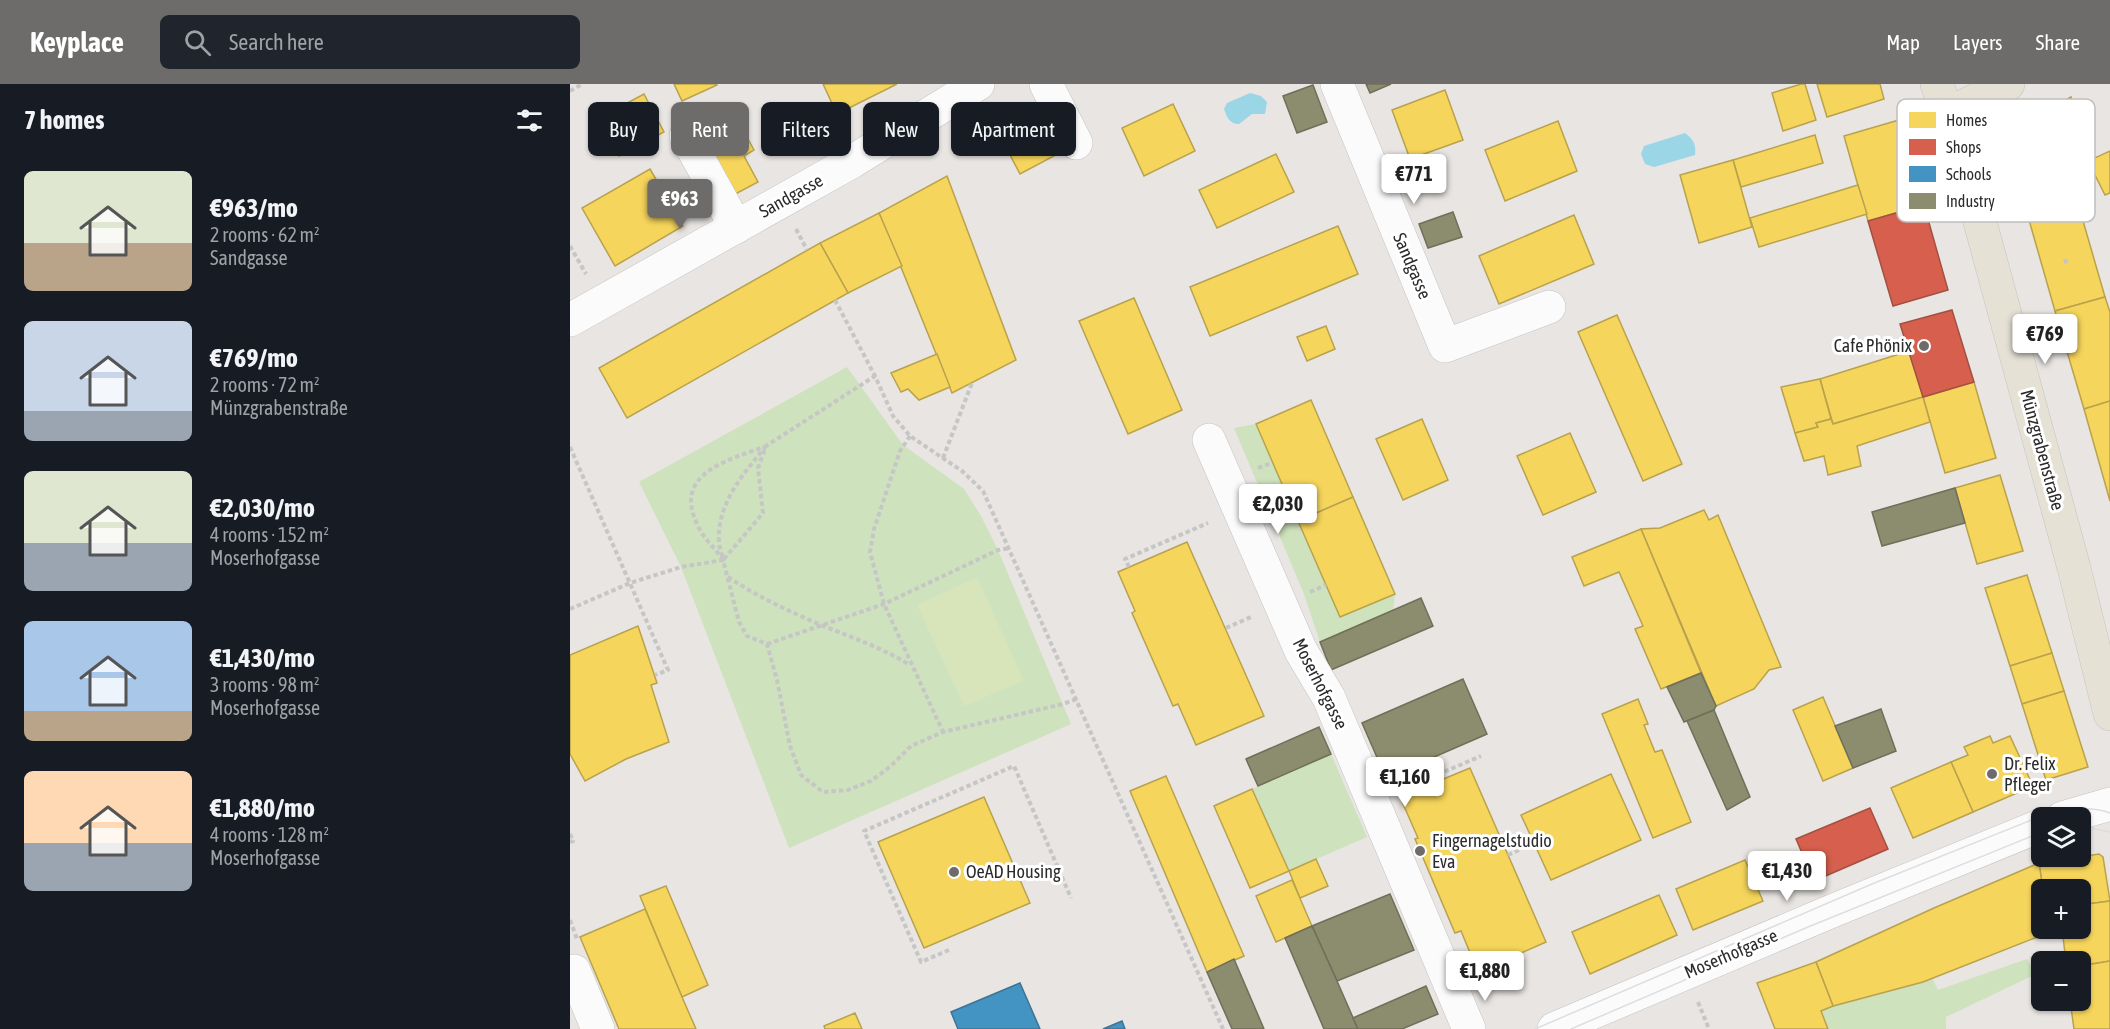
<!DOCTYPE html>
<html lang="en">
<head>
<meta charset="utf-8">
<style>
	:root { --surface:#171b24; --page:#20242c; --text:#f1f3f6; --muted:#9ea1a6; --accent:#6d6c6b }
	body { margin:0; font-family:"Asap Condensed",sans-serif; background:var(--page); color:var(--text); height:100vh; display:flex; flex-direction:column; font-size:22px; white-space:nowrap }
	* { box-sizing:border-box; margin:0 }
	p { font-size:20px; color:var(--muted) }
	.icon { flex:none; width:33px; height:33px; fill:none; stroke:currentColor; stroke-width:2; stroke-linecap:round; stroke-linejoin:round }
	.map { position:relative; flex:1; overflow:hidden }
	.sheet { display:flex; flex-direction:column; background:var(--surface); width:570px }
	.sheet>* { flex:none }
	.hud { position:absolute; left:18px; top:18px; width:570px; height:54px; display:flex; gap:12px }
	.buttons { position:absolute; left:1461px; top:723px; display:grid; gap:12px }
	.buttons a { display:grid; place-items:center; width:60px; height:60px; border-radius:9px; background:var(--surface); box-shadow:0 2px 4px #0004; font-size:30px }
	.price { position:absolute; translate:-50% -51px; padding:0 14px; border-radius:6px; background:#fff; color:#222; font-size:20px; line-height:39px; filter:drop-shadow(0 2px 3px #0008) }
	.price::after { content:''; position:absolute; left:50%; top:36px; width:18px; height:14px; margin-left:-9px; background:inherit; clip-path:polygon(0 0,100% 0,50% 100%) }
	.price.current { background:var(--accent); color:#fff }
	ul { padding:0; list-style:none }
	li { display:flex; align-items:center; gap:18px; height:150px; padding:0 24px }
	li span { display:grid; place-items:center; flex:none; width:168px; height:120px; border-radius:9px; color:#555 }
	li>.icon { margin-inline-start:auto }
	span .icon { width:72px; height:72px; fill:#fffc; stroke-width:1 }
	li b { font-size:26px }
	h2 { display:flex; justify-content:space-between; align-items:center; height:72px; padding:0 24px; font-size:26px }
	.chip { padding:0 21px; border-radius:9px; background:var(--surface); box-shadow:0 2px 4px #0004; font-size:21px; line-height:54px }
	.chip.current { background:var(--accent); color:#fff }
	header { display:flex; align-items:center; gap:36px; box-sizing:border-box; height:84px; padding:0 30px; background:var(--accent); color:#fff }
	header strong { font-size:28px }
	nav { display:flex; gap:33px; margin-inline-start:auto; font-size:21px }
	.search { width:420px; height:54px; background:var(--page); display:flex; align-items:center; gap:15px; box-sizing:border-box; padding:0 21px; border-radius:9px; color:var(--muted); font-size:22px }
	main { display:flex; flex:1; min-height:0 }
	.map>svg:first-child { display:block }
	.green { fill:#cee2bd }
	.pitch { fill:#d8e5bb }
	.water { fill:#9ad6e6 }
	.homes { fill:#f6d55c; stroke:#b9a24d; stroke-width:1.5 }
	.shops { fill:#d6604d; stroke:#a35043; stroke-width:1.5 }
	.schools { fill:#4393c3; stroke:#3c7495; stroke-width:1.5 }
	.industry { fill:#8c8c6e; stroke:#6f6f5a; stroke-width:1.5 }
	.lines { fill:none; stroke-linecap:round; stroke-linejoin:round }
	.minor-casing { stroke:#c4c4c4; stroke-width:34 }
	.major-casing { stroke:#c5c3c2; stroke-width:34 }
	.path { stroke:#c6c6c6; stroke-width:4; stroke-dasharray:4.5 3; stroke-linecap:butt }
	.minor { stroke:#fcfbfb; stroke-width:33 }
	.major { stroke:#e5e1d5; stroke-width:33 }
	.tram { stroke:#dedddf; stroke-width:1.5 }
	.poi-dot { fill:#6d6c6b; stroke:#fff; stroke-width:2 }
	.labels { text-anchor:middle; stroke-width:6; stroke-linejoin:round; paint-order:stroke }
	.street-label { font-size:18px; fill:#2b2b2b; stroke:#fff }
	.poi-label { font-size:18px; fill:#2b2b2b; stroke:#fff; text-anchor:start }
	.key { fill:#fff; stroke:#bfbfbf; stroke-width:1.5 }
	.key-label { font-size:16px; fill:#2b2b2b }
</style>
</head>
<body>
<header>
<strong>Keyplace</strong>
<div class="search"><svg class="icon" aria-label="search" viewBox="0 0 24 24"><circle cx="10" cy="10" r="6"/><path d="M15 15l6 6"/></svg>Search here</div>
<nav><a>Map</a><a>Layers</a><a>Share</a></nav>
</header>
<main>
<section class="sheet">
<h2>7 homes<svg class="icon" aria-label="filters" viewBox="0 0 24 24"><path d="M4 7h16M4 17h16"/><circle cx="9" cy="7" r="2"/><circle cx="15" cy="17" r="2"/></svg></h2>
<ul>
<li><span style="background:linear-gradient(#dfe7d0 60%,#b9a48a 0)"><svg class="icon" aria-label="home" viewBox="0 0 24 24"><path d="M3 11l9-7 9 7M6 9v11h12V9"/></svg></span><div><b>€963/mo</b><p>2 rooms · 62 m²</p><p>Sandgasse</p></div></li>
<li><span style="background:linear-gradient(#c9d6e8 75%,#9aa5b1 0)"><svg class="icon" aria-label="home" viewBox="0 0 24 24"><path d="M3 11l9-7 9 7M6 9v11h12V9"/></svg></span><div><b>€769/mo</b><p>2 rooms · 72 m²</p><p>Münzgrabenstraße</p></div></li>
<li><span style="background:linear-gradient(#dfe7d0 60%,#9aa5b1 0)"><svg class="icon" aria-label="home" viewBox="0 0 24 24"><path d="M3 11l9-7 9 7M6 9v11h12V9"/></svg></span><div><b>€2,030/mo</b><p>4 rooms · 152 m²</p><p>Moserhofgasse</p></div></li>
<li><span style="background:linear-gradient(#a9c7e8 75%,#b9a48a 0)"><svg class="icon" aria-label="home" viewBox="0 0 24 24"><path d="M3 11l9-7 9 7M6 9v11h12V9"/></svg></span><div><b>€1,430/mo</b><p>3 rooms · 98 m²</p><p>Moserhofgasse</p></div></li>
<li><span style="background:linear-gradient(#ffd9b3 60%,#9aa5b1 0)"><svg class="icon" aria-label="home" viewBox="0 0 24 24"><path d="M3 11l9-7 9 7M6 9v11h12V9"/></svg></span><div><b>€1,880/mo</b><p>4 rooms · 128 m²</p><p>Moserhofgasse</p></div></li>
</ul>
</section>
<div class="map">
<svg width="1540" height="945" viewBox="0 0 1540 945">
	<rect width="100%" height="100%" fill="#e8e5e2"/>
	<g class="green">
		<polygon points="277,283 333,361 394,405 411,432 428,466 501,640 219,764 111,483 69,398"/>
		<polygon points="686,340 770,533 825,510 823,527 750,558 734,510 664,344"/>
		<polygon points="761,670 797,753 719,787 682,705"/>
		<polygon points="1457,875 1466,890 1376,933 1376,945 1258,945 1251,927 1263,922 1362,894 1368,906"/>
	</g>
	<polygon class="pitch" points="407,493 454,597 394,622 347,521"/>
	<g class="water">
		<path d="M680 9 691 12 697 18 695 30H682L669 40C659 40 657 33 654 25L657 19Z"/>
		<path d="M1115 49C1124 56 1126 60 1125 71L1084 83 1075 80 1071 70 1074 62Z"/>
	</g>
	<g class="homes">
		<polygon points="104,0 146,0 147,1 112,17"/>
		<polygon points="253,0 327,0 267,30"/>
		<polygon points="1231,0 1235,0 1246,36 1213,47 1202,9"/>
		<polygon points="1247,0 1310,0 1314,15 1257,33"/>
		<polygon points="875,6 893,56 840,75 822,26"/>
		<polygon points="74,10 94,48 49,72 29,34"/>
		<polygon points="1501,13 1516,69 1497,76 1509,123 1459,136 1435,51"/>
		<polygon points="603,20 625,67 574,92 552,44"/>
		<polygon points="160,22 184,66 174,72 188,98 156,115 118,44"/>
		<polygon points="479,29 497,65 450,90 431,54"/>
		<polygon points="1329,36 1354,121 1298,137 1274,52"/>
		<polygon points="988,37 1007,87 935,117 915,66"/>
		<polygon points="1245,51 1253,79 1171,103 1163,76"/>
		<polygon points="1540,67 1540,109 1535,111 1518,77"/>
		<polygon points="706,70 724,108 647,144 629,106"/>
		<polygon points="1163,76 1182,143 1129,159 1110,91"/>
		<polygon points="80,85 113,142 45,182 12,124"/>
		<polygon points="377,92 446,276 382,309 309,129"/>
		<polygon points="1288,101 1297,130 1189,163 1180,134"/>
		<polygon points="1509,123 1535,213 1485,227 1459,136"/>
		<polygon points="309,129 332,182 278,209 250,159"/>
		<polygon points="1004,131 1024,180 929,220 909,172"/>
		<polygon points="768,142 788,190 640,252 620,203"/>
		<polygon points="250,159 278,209 57,334 29,284"/>
		<polygon points="1535,213 1540,228 1540,317 1514,325 1485,227"/>
		<polygon points="564,214 612,326 558,350 509,237"/>
		<polygon points="1047,231 1112,380 1073,397 1008,248"/>
		<polygon points="756,242 765,265 737,277 727,253"/>
		<polygon points="1339,267 1353,313 1263,340 1250,295"/>
		<polygon points="367,270 380,303 349,316 338,305 331,308 321,289"/>
		<polygon points="1250,295 1261,335 1246,339 1248,343 1225,349 1211,303"/>
		<polygon points="1404,298 1426,374 1375,389 1353,313"/>
		<polygon points="1353,313 1360,338 1287,362 1291,382 1258,391 1254,372 1234,377 1225,349 1248,343 1246,339 1261,335 1263,340"/>
		<polygon points="741,316 783,413 728,437 686,340"/>
		<polygon points="1540,317 1540,417 1514,325"/>
		<polygon points="852,335 878,396 833,416 806,355"/>
		<polygon points="1000,349 1026,408 973,431 947,372"/>
		<polygon points="1430,391 1453,467 1407,480 1385,404"/>
		<polygon points="783,413 825,510 770,533 728,437"/>
		<polygon points="1134,426 1139,436 1148,431 1211,583 1199,586 1184,605 1146,622 1071,445 1090,444"/>
		<polygon points="1071,445 1131,589 1091,605 1065,545 1073,542 1049,488 1014,502 1002,473"/>
		<polygon points="617,458 694,632 626,661 608,620 603,622 562,529 565,527 548,488"/>
		<polygon points="1457,491 1482,569 1440,582 1415,504"/>
		<polygon points="68,542 87,599 81,601 99,658 56,675 15,697 0,670 0,571"/>
		<polygon points="1482,569 1494,607 1452,620 1440,582"/>
		<polygon points="1494,607 1518,683 1476,696 1452,620"/>
		<polygon points="1253,613 1283,684 1253,697 1223,626"/>
		<polygon points="1068,615 1078,640 1074,641 1085,668 1092,666 1121,738 1083,754 1032,630"/>
		<polygon points="1420,652 1423,659 1440,652 1463,702 1403,728 1381,678 1398,671 1394,663"/>
		<polygon points="1381,678 1403,728 1343,754 1321,704"/>
		<polygon points="900,684 976,858 908,888 891,847 885,849 845,755 848,754 830,713"/>
		<polygon points="1041,690 1071,756 981,796 951,731"/>
		<polygon points="596,692 674,872 637,888 560,707"/>
		<polygon points="682,705 719,787 680,804 644,722"/>
		<polygon points="414,713 460,819 354,864 308,758"/>
		<polygon points="1529,770 1533,773 1540,817 1510,821 1510,806 1473,806 1469,779"/>
		<polygon points="746,775 758,802 730,814 719,787"/>
		<polygon points="1175,776 1193,817 1123,846 1106,805"/>
		<polygon points="1469,779 1473,806 1472,806 1472,844 1479,844 1480,848 1353,898 1263,922 1246,878 1364,824"/>
		<polygon points="722,796 742,842 706,858 686,812"/>
		<polygon points="96,802 138,901 112,913 70,812"/>
		<polygon points="1089,811 1107,851 1020,890 1002,848"/>
		<polygon points="1540,817 1540,877 1510,882 1510,878 1496,878 1492,844 1510,844 1510,821"/>
		<polygon points="75,825 112,913 126,945 49,945 10,853"/>
		<polygon points="1540,877 1540,945 1504,945 1500,916 1510,916 1510,882"/>
		<polygon points="1246,878 1263,922 1251,927 1258,945 1205,945 1187,899"/>
		<polygon points="285,929 292,945 255,945 254,942"/>
	</g>
	<g class="shops">
		<polygon points="1354,121 1378,206 1323,222 1298,137"/>
		<polygon points="1382,226 1404,298 1353,313 1330,240"/>
		<polygon points="1300,724 1318,765 1244,797 1226,755"/>
	</g>
	<g class="schools">
		<polygon points="450,899 470,945 388,945 381,928"/>
		<polygon points="552,937 555,945 533,945"/>
	</g>
	<g class="industry">
		<polygon points="796,0 821,0 800,9"/>
		<polygon points="743,1 757,38 727,49 713,12"/>
		<polygon points="883,128 892,153 858,164 849,140"/>
		<polygon points="1385,404 1395,439 1312,462 1302,428"/>
		<polygon points="851,514 863,542 761,586 750,558"/>
		<polygon points="1131,589 1146,622 1144,626 1114,638 1097,603"/>
		<polygon points="893,595 917,650 816,694 792,639"/>
		<polygon points="1311,625 1326,667 1283,684 1265,642"/>
		<polygon points="1144,626 1180,713 1157,726 1117,637"/>
		<polygon points="749,643 761,670 688,702 676,675"/>
		<polygon points="820,810 844,866 767,897 742,842"/>
		<polygon points="742,842 767,897 788,945 754,945 715,854"/>
		<polygon points="664,875 694,945 662,945 637,888"/>
		<polygon points="856,902 868,930 832,945 788,945 783,934"/>
	</g>
	<g class="lines">
		<g class="minor-casing">
			<g id="minor">
				<polyline points="476,0 506,59"/>
				<polyline points="767,0 875,262 979,223"/>
				<polyline points="116,52 166,143"/>
				<polyline points="0,236 283,77 408,0"/>
				<polyline points="639,356 731,567 759,614 899,945"/>
				<polyline points="1492,734 1540,720"/>
				<polyline points="4,887 28,945"/>
				<polyline points="984,945 1262,827 1472,741"/>
			</g>
		</g>
		<g class="major-casing">
			<g id="major">
				<polyline points="1367,0 1397,90 1504,484 1540,630"/>
				<polyline points="1378,30 1438,0"/>
			</g>
		</g>
		<g class="path">
			<polyline points="0,7 12,0"/>
			<polyline points="1421,54 1427,51 1430,42"/>
			<polyline points="226,145 237,166"/>
			<polyline points="0,162 16,190"/>
			<polyline points="1495,175 1497,182"/>
			<polyline points="265,216 305,292 323,332 340,352 392,387 413,407 653,945"/>
			<polyline points="340,352 330,367 304,445 300,468 314,520 373,648"/>
			<path d="M196 362C174 389 147 419 149 457 149 463 152 470 153 476 145 464 134 455 128 442 101 389 159 376 196 362Z"/>
			<polyline points="0,363 98,586 85,591"/>
			<polyline points="373,374 402,299"/>
			<polyline points="688,384 702,379"/>
			<polyline points="154,475 193,429 188,384 196,362 305,292"/>
			<polyline points="559,483 555,475 638,439"/>
			<path d="M158 493C185 511 214 525 244 538 277 552 309 562 340 581"/>
			<polyline points="740,508 756,501"/>
			<polyline points="0,525 60,499 111,483 153,476 169,538 177,552 197,560 207,596 220,662 231,691 253,708 278,706 301,697 321,682 341,662 373,648 493,620 507,615"/>
			<polyline points="656,544 681,533"/>
			<polyline points="197,560 314,520 428,466 440,464"/>
			<polyline points="841,709 839,703 911,672"/>
			<polyline points="0,750 3,757 0,758"/>
			<polyline points="938,771 951,765"/>
			<polyline points="0,836 7,855"/>
			<polyline points="379,866 351,878 294,747 444,682 501,814"/>
			<polyline points="915,896 947,882 942,873"/>
			<polyline points="1128,918 1139,945"/>
		</g>
		<use href="#minor" class="minor"/>
		<use href="#major" class="major"/>
		<g class="tram">
			<polyline points="1510,742 1540,748"/>
			<path d="M965 945 1302 800 1479 729C1499 725 1521 722 1540 729"/>
			<polyline points="1001,945 1238,843 1472,748"/>
		</g>
	</g>
	<g class="poi-dot">
		<circle cx="1354" cy="262" r="6"/>
		<circle cx="1422" cy="690" r="6"/>
		<circle cx="850" cy="767" r="6"/>
		<circle cx="384" cy="788" r="6"/>
	</g>
	<g class="labels">
		<g class="street-label">
			<text transform="translate(221 112) rotate(-29)" y="6">Sandgasse</text>
			<text transform="translate(842 182) rotate(67)" y="6">Sandgasse</text>
			<text transform="translate(1472 366) rotate(75)" y="6">Münzgrabenstraße</text>
			<text transform="translate(750 600) rotate(63)" y="6">Moserhofgasse</text>
			<text transform="translate(1161 870) rotate(-23)" y="6">Moserhofgasse</text>
		</g>
		<g class="poi-label">
			<text x="1342" y="268" text-anchor="end">Cafe Phönix</text>
			<text x="1434" y="686">Dr. Felix<tspan x="1434" dy="21">Pfleger</tspan></text>
			<text x="862" y="763">Fingernagelstudio<tspan x="862" dy="21">Eva</tspan></text>
			<text x="396" y="794">OeAD Housing</text>
		</g>
	</g>
	<rect x="1327" y="15" width="198" height="123" rx="9" class="key"/>
	<rect x="1339" y="28" width="27" height="16" fill="#f6d55c"/>
	<rect x="1339" y="55" width="27" height="16" fill="#d6604d"/>
	<rect x="1339" y="82" width="27" height="16" fill="#4393c3"/>
	<rect x="1339" y="109" width="27" height="16" fill="#8c8c6e"/>
	<g class="key-label">
		<text x="1376" y="42">Homes</text>
		<text x="1376" y="69">Shops</text>
		<text x="1376" y="96">Schools</text>
		<text x="1376" y="123">Industry</text>
	</g>
</svg>
<div class="buttons">
<a><svg class="icon" aria-label="layers" viewBox="0 0 24 24"><path d="M12 4l9 5-9 5-9-5zM3 14l9 5 9-5"/></svg></a>
<a>+</a>
<a>−</a>
</div>
<b class="price" style="left:844px;top:121px">€771</b>
<b class="price current" style="left:110px;top:146px">€963</b>
<b class="price" style="left:1475px;top:281px">€769</b>
<b class="price" style="left:708px;top:451px">€2,030</b>
<b class="price" style="left:835px;top:724px">€1,160</b>
<b class="price" style="left:1217px;top:818px">€1,430</b>
<b class="price" style="left:915px;top:918px">€1,880</b>
<div class="hud">
<a class="chip">Buy</a>
<a class="chip current">Rent</a>
<a class="chip">Filters</a>
<a class="chip">New</a>
<a class="chip">Apartment</a>
</div>
</div>
</main>
</body>
</html>
